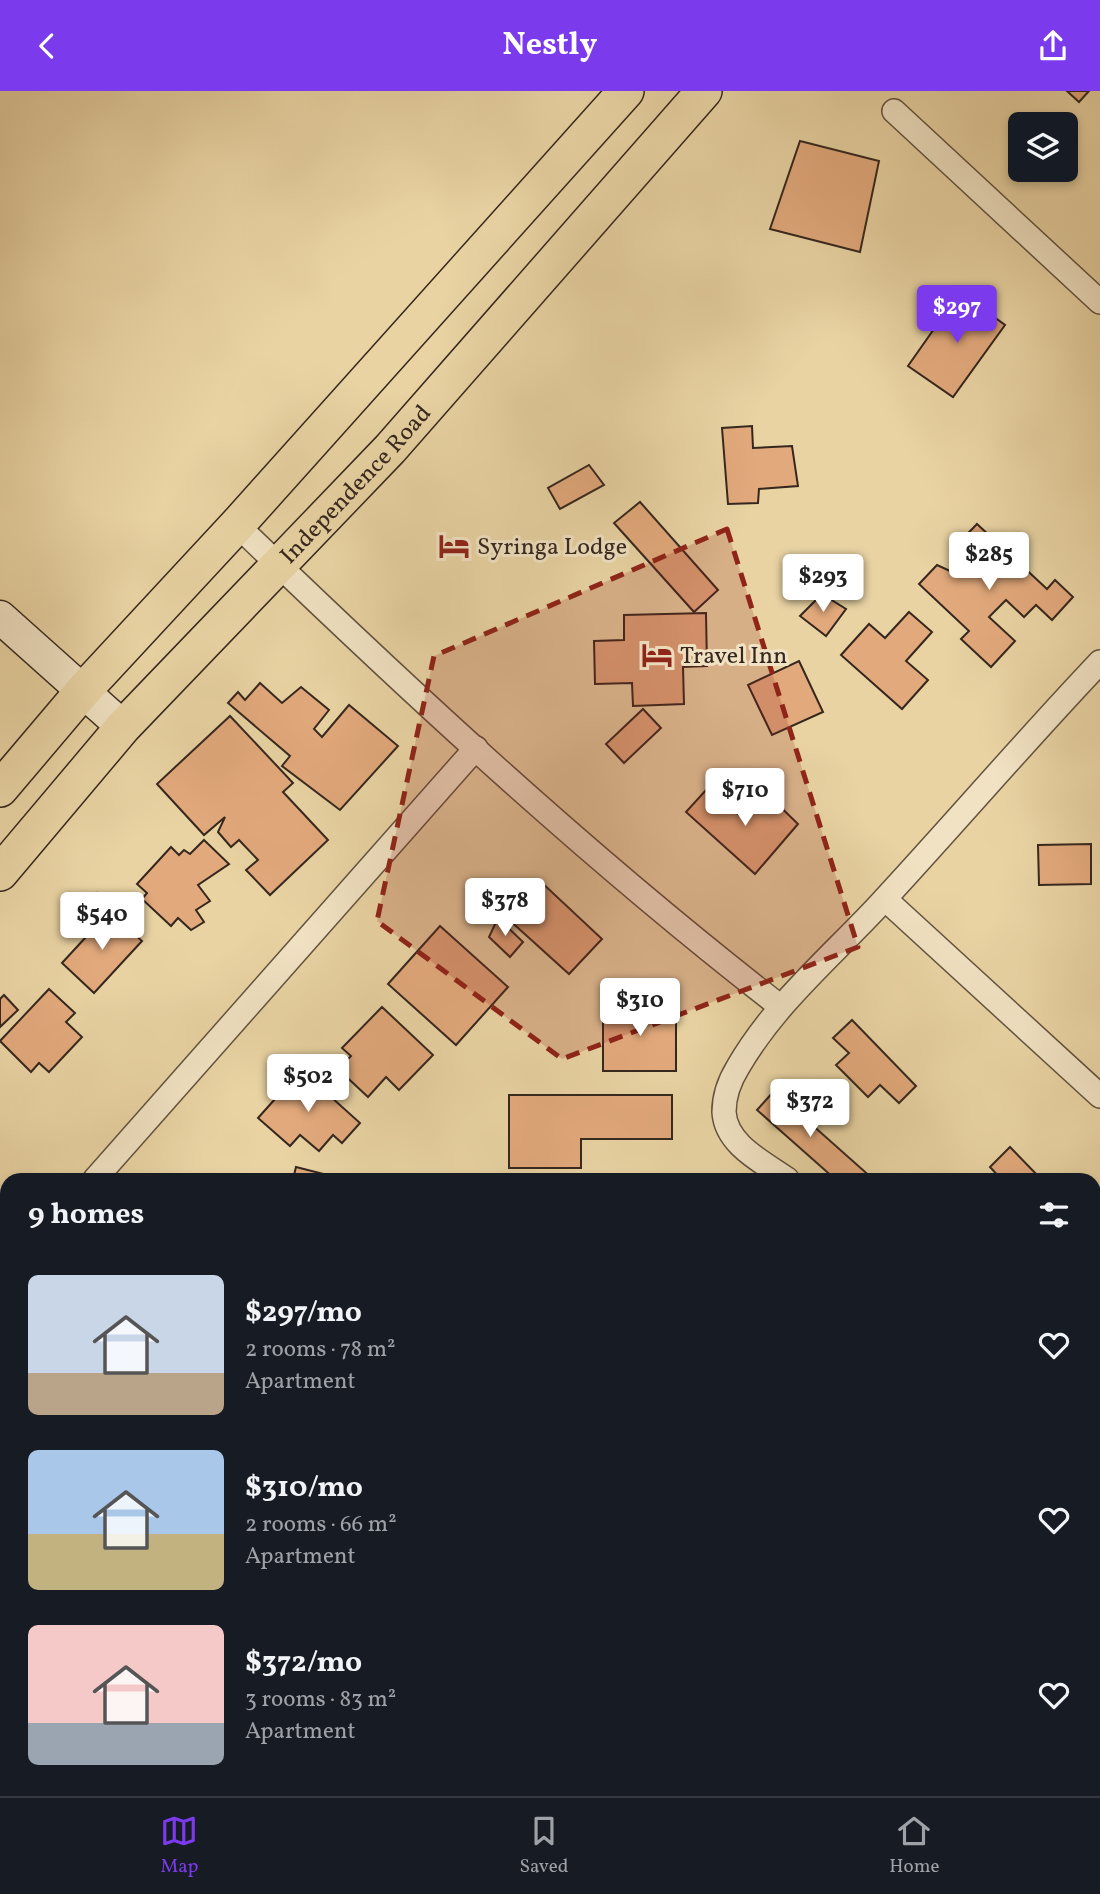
<!DOCTYPE html>
<html lang="en">
<head>
<meta charset="utf-8">
<style>
	:root { --surface:#171b24; --page:#20242c; --text:#f1f3f6; --muted:#9ea1a6; --line:#363941; --accent:#7c3aed }
	body { margin:0; font-family:Vollkorn,serif; background:var(--page); color:var(--text); height:100vh; display:flex; flex-direction:column; font-size:26px; white-space:nowrap }
	* { box-sizing:border-box; margin:0 }
	p { font-size:23px; color:var(--muted) }
	.icon { flex:none; width:38px; height:38px; fill:none; stroke:currentColor; stroke-width:2; stroke-linecap:round; stroke-linejoin:round }
	.map { position:relative; flex:1; overflow:hidden }
	.drawer { position:absolute; left:0px; top:1082px; width:1101px; height:625px; display:flex; flex-direction:column; background:var(--surface); border-radius:21px 21px 0 0; box-shadow:0 4px 10px #0003 }
	.drawer>* { flex:none }
	.buttons { position:absolute; left:1008px; top:21px; display:grid; gap:14px }
	.buttons a { display:grid; place-items:center; width:70px; height:70px; border-radius:10px; background:var(--surface); box-shadow:0 4px 10px #0003; font-size:35px }
	.price { position:absolute; translate:-50% -60px; padding:0 16px; border-radius:7px; background:#fff; color:#222; font-size:23px; line-height:46px; filter:drop-shadow(0 2px 4px #0008) }
	.price::after { content:''; position:absolute; left:50%; top:42px; width:21px; height:16px; margin-left:-10px; background:inherit; clip-path:polygon(0 0,100% 0,50% 100%) }
	.price.active { background:var(--accent); color:#fff }
	ul { padding:0; list-style:none }
	li { display:flex; align-items:center; gap:21px; height:175px; padding:0 28px }
	li span { display:grid; place-items:center; flex:none; width:196px; height:140px; border-radius:10px; color:#555 }
	li>.icon { margin-inline-start:auto }
	span .icon { width:84px; height:84px; fill:#fffc; stroke-width:1 }
	li b { font-size:30px }
	h2 { display:flex; justify-content:space-between; align-items:center; height:84px; padding:0 28px; font-size:30px }
	header { display:flex; justify-content:space-between; align-items:center; height:91px; padding:0 28px; background:var(--accent); color:#fff; font-size:32px; font-weight:700 }
	.menu { display:flex; justify-content:space-around; align-items:center; height:98px; border-top:2px solid var(--line); background:var(--surface); font-size:19px; color:var(--muted) }
	.menu a { display:grid; justify-items:center; gap:4px }
	.menu .active { color:var(--accent) }
	.map>svg:first-child { display:block }
	.building { fill:#e2a97c; stroke:#35271e; stroke-width:2 }
	.lines { fill:none; stroke-linecap:round; stroke-linejoin:round }
	.street-casing { stroke:#62523f; stroke-width:26 }
	.secondary-casing { stroke:#35271e; stroke-width:35 }
	.primary-casing { stroke:#35271e; stroke-width:38 }
	.street { stroke:#f1e2c3; stroke-width:23 }
	.secondary { stroke:#f1e2c3; stroke-width:32 }
	.primary { stroke:#e9d3a3; stroke-width:35 }
	.marked { fill:#8f2418; fill-opacity:0.2; stroke:#8f2418; stroke-width:5; stroke-dasharray:14 9; stroke-linejoin:round }
	.labels { text-anchor:middle; stroke-width:6; stroke-linejoin:round; paint-order:stroke }
	.street-label { font-size:24px; fill:#35271e; stroke:#f1e2c3 }
	.poi-label { font-size:24px; fill:#35271e; stroke:#f1e2c3; text-anchor:start }
</style>
</head>
<body>
<header><svg class="icon" aria-label="back" viewBox="0 0 24 24"><path d="M15 5l-7 7 7 7"/></svg>Nestly<svg class="icon" aria-label="share" viewBox="0 0 24 24"><path d="M12 15V3M7 8l5-5 5 5M5 13v7h14v-7"/></svg></header>
<div class="map">
<svg width="1100" height="1705" viewBox="0 0 1100 1705">
	<rect width="100%" height="100%" fill="#e9d3a3"/>
	<filter id="stains"><feTurbulence type="fractalNoise" baseFrequency=".00286" numOctaves="4"/><feColorMatrix values="0 0 0 0 .2 0 0 0 0 .09 0 0 0 0 .02 0 0 0 .5 -.17"/></filter>
	<radialGradient id="worn" r=".72"><stop offset=".6" stop-color="#630" stop-opacity="0"/><stop offset="1" stop-color="#630" stop-opacity=".3"/></radialGradient>
	<g class="building">
		<polygon points="1067,0 1089,0 1079,11"/>
		<polygon points="800,50 879,70 860,161 770,138"/>
		<polygon points="960,201 1005,234 953,306 908,275"/>
		<polygon points="752,335 753,357 792,355 798,395 759,398 758,412 728,413 722,337"/>
		<polygon points="589,374 604,394 560,418 548,397"/>
		<polygon points="640,411 718,499 694,521 614,432"/>
		<polygon points="977,433 1047,498 1055,489 1073,506 1052,529 1036,514 1024,526 1006,509 989,526 1015,550 991,576 961,548 969,540 919,493 937,474 950,480 960,468 951,460"/>
		<polygon points="822,503 846,518 826,545 800,525"/>
		<polygon points="909,521 932,541 906,570 928,589 902,618 841,564 869,533 885,547"/>
		<polygon points="706,522 707,575 683,576 684,613 633,615 632,592 595,593 594,550 624,549 624,524"/>
		<polygon points="799,570 823,621 772,644 748,594"/>
		<polygon points="260,592 282,612 301,596 329,619 314,638 322,646 349,614 398,655 340,719 282,675 290,665 228,612 238,601 245,609"/>
		<polygon points="643,618 661,637 624,672 606,653"/>
		<polygon points="230,625 293,692 283,701 328,749 270,804 246,779 258,769 239,749 231,756 218,741 225,726 204,744 157,693"/>
		<polygon points="706,699 743,727 767,703 798,733 755,783 686,721"/>
		<polygon points="204,749 229,773 198,794 210,810 196,819 204,831 191,839 178,827 171,835 142,808 147,802 137,793 171,756 179,764 184,759 190,763"/>
		<polygon points="1091,753 1091,793 1039,794 1038,754"/>
		<polygon points="540,790 602,848 569,883 507,827"/>
		<polygon points="97,802 108,813 94,827 82,816"/>
		<polygon points="109,821 142,850 94,902 62,872"/>
		<polygon points="498,827 523,851 510,866 489,846"/>
		<polygon points="440,835 508,896 456,954 388,893"/>
		<polygon points="49,898 75,922 66,931 82,946 49,981 39,972 31,981 0,950"/>
		<polygon points="4,904 18,919 0,936 0,908"/>
		<rect x="603" y="914" width="73" height="66"/>
		<polygon points="382,916 433,964 399,999 386,986 368,1006 338,978 351,965 342,957"/>
		<polygon points="852,929 916,995 899,1012 880,994 868,1006 836,974 849,962 833,947"/>
		<polygon points="301,979 360,1032 342,1052 333,1044 319,1060 300,1044 290,1055 258,1027"/>
		<polygon points="774,1000 873,1088 835,1088 757,1019"/>
		<polygon points="509,1004 672,1004 672,1048 581,1048 581,1077 509,1077"/>
		<polygon points="1010,1056 1041,1088 1001,1088 990,1076"/>
		<polygon points="296,1076 343,1088 293,1088"/>
		<rect x="1094" y="1150" width="6" height="61"/>
		<polygon points="7,1308 7,1379 5,1382 0,1378 0,1315"/>
		<polygon points="1100,1647 1100,1670 1094,1664 1094,1654"/>
		<polygon points="168,1699 294,1699 296,1701 292,1705 168,1705 165,1703"/>
		<rect x="305" y="1699" width="30" height="6"/>
		<rect x="355" y="1699" width="30" height="6"/>
		<rect x="568" y="1699" width="82" height="6"/>
		<polygon points="1057,1699 1079,1699 1085,1705 1063,1705"/>
	</g>
	<g class="lines">
		<g class="street-casing">
			<g id="street">
				<polyline points="894,20 1100,211"/>
				<path d="M237 434C411 602 590 768 781 916"/>
				<polyline points="885,808 1100,1005"/>
				<polyline points="95,1088 476,657"/>
				<path d="M787 1088C763 1071 726 1054 724 1021 724 1006 730 989 738 976 775 912 832 865 881 812 955 732 1025 650 1100 571"/>
				<polyline points="0,1198 7,1190"/>
				<polyline points="1094,1628 1100,1625"/>
				<polyline points="1019,1705 1022,1699"/>
			</g>
		</g>
		<g class="secondary-casing">
			<polyline id="secondary" points="0,526 123,636"/>
		</g>
		<g class="primary-casing">
			<g id="primary">
				<polyline points="0,698 83,600 237,434 626,0"/>
				<path id="s1" d="M0 782 123 636 390 358 704 0"/>
			</g>
		</g>
		<use href="#street" class="street"/>
		<use href="#secondary" class="secondary"/>
		<use href="#primary" class="primary"/>
	</g>
	<path class="marked" d="M727 438 858 856 562 968 377 830 434 565Z"/>
	<defs>
		<g id="hotel-bare" transform="scale(2.415)"><path d="M-6-4.5h1.5V1H6V5H4.5V3h-9V5H-6ZM-4 0a1.8 1.8 0 1 1 3.6 0ZM.5 0V-2.5h3Q6-2.5 6 0Z" fill="#8f2418" stroke="#f1e2c3" stroke-width="2.5" paint-order="stroke"/></g>
	</defs>
	<g fill-rule="evenodd">
		<use href="#hotel-bare" x="454" y="455"/>
		<use href="#hotel-bare" x="657" y="564"/>
	</g>
	<g class="labels">
		<g class="street-label">
			<text dy="8" stroke="none"><textPath href="#s1" startOffset="527">Independence Road</textPath></text>
		</g>
		<g class="poi-label">
			<text x="477" y="463">Syringa Lodge</text>
			<text x="680" y="572">Travel Inn</text>
		</g>
	</g>
	<rect width="100%" height="100%" filter="url(#stains)"/>
	<rect width="100%" height="100%" fill="url(#worn)"/>
</svg>
<div class="buttons">
<a><svg class="icon" aria-label="layers" viewBox="0 0 24 24"><path d="M12 4l9 5-9 5-9-5zM3 14l9 5 9-5"/></svg></a>
</div>
<b class="price active" style="left:957px;top:254px">$297</b>
<b class="price" style="left:989px;top:501px">$285</b>
<b class="price" style="left:823px;top:523px">$293</b>
<b class="price" style="left:745px;top:737px">$710</b>
<b class="price" style="left:505px;top:847px">$378</b>
<b class="price" style="left:102px;top:861px">$540</b>
<b class="price" style="left:640px;top:947px">$310</b>
<b class="price" style="left:308px;top:1023px">$502</b>
<b class="price" style="left:810px;top:1048px">$372</b>
<section class="drawer">
<h2>9 homes<svg class="icon" aria-label="filters" viewBox="0 0 24 24"><path d="M4 7h16M4 17h16"/><circle cx="9" cy="7" r="2"/><circle cx="15" cy="17" r="2"/></svg></h2>
<ul>
<li><span style="background:linear-gradient(#c9d6e8 70%,#b9a48a 0)"><svg class="icon" aria-label="home" viewBox="0 0 24 24"><path d="M3 11l9-7 9 7M6 9v11h12V9"/></svg></span><div><b>$297/mo</b><p>2 rooms · 78 m²</p><p>Apartment</p></div><svg class="icon" aria-label="heart" viewBox="0 0 24 24"><path d="M12 20l-8-8c-3-5 5-10 8-4 3-6 11-1 8 4z"/></svg></li>
<li><span style="background:linear-gradient(#a9c7e8 60%,#c2b280 0)"><svg class="icon" aria-label="home" viewBox="0 0 24 24"><path d="M3 11l9-7 9 7M6 9v11h12V9"/></svg></span><div><b>$310/mo</b><p>2 rooms · 66 m²</p><p>Apartment</p></div><svg class="icon" aria-label="heart" viewBox="0 0 24 24"><path d="M12 20l-8-8c-3-5 5-10 8-4 3-6 11-1 8 4z"/></svg></li>
<li><span style="background:linear-gradient(#f6c9c9 70%,#9aa5b1 0)"><svg class="icon" aria-label="home" viewBox="0 0 24 24"><path d="M3 11l9-7 9 7M6 9v11h12V9"/></svg></span><div><b>$372/mo</b><p>3 rooms · 83 m²</p><p>Apartment</p></div><svg class="icon" aria-label="heart" viewBox="0 0 24 24"><path d="M12 20l-8-8c-3-5 5-10 8-4 3-6 11-1 8 4z"/></svg></li>
</ul>
</section>
</div>
<nav class="menu">
<a class="active"><svg class="icon" aria-label="map" viewBox="0 0 24 24"><path d="M3 6l6-2 6 2 6-2v14l-6 2-6-2-6 2zM9 4v14M15 6v14"/></svg>Map</a>
<a><svg class="icon" aria-label="saved" viewBox="0 0 24 24"><path d="M7 4h10v16l-5-4-5 4z"/></svg>Saved</a>
<a><svg class="icon" aria-label="home" viewBox="0 0 24 24"><path d="M3 11l9-7 9 7M6 9v11h12V9"/></svg>Home</a>
</nav>
</body>
</html>
